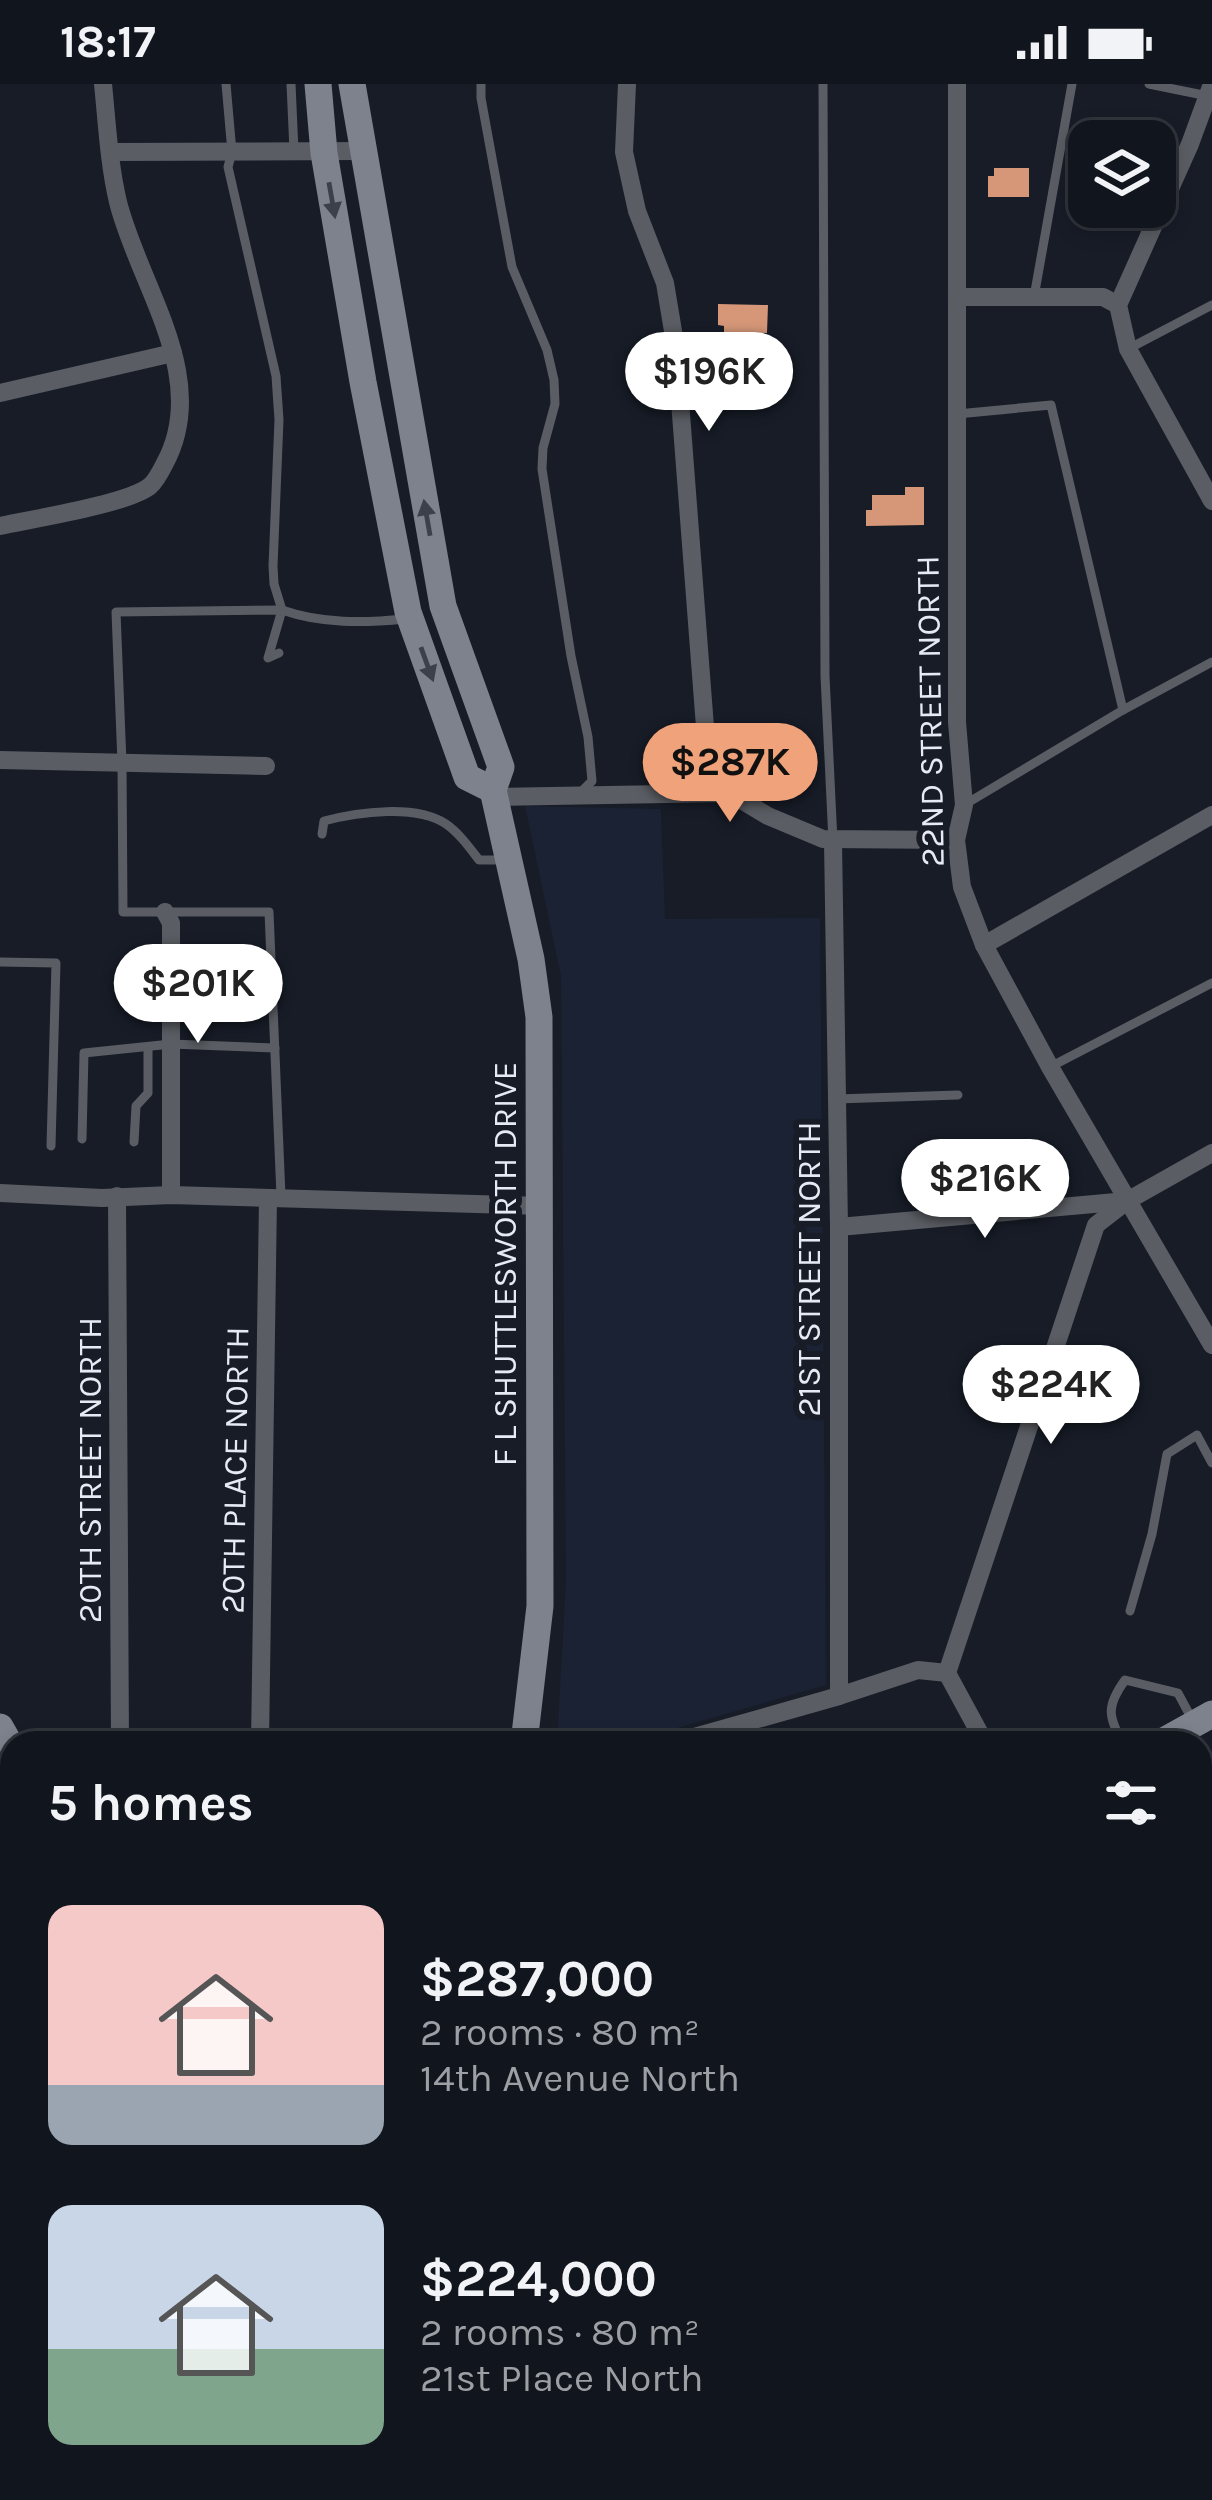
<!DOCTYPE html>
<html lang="en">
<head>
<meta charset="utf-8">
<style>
	:root { --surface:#11151d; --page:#1a1e26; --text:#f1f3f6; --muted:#9c9fa4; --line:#30343b; --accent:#f0a27a }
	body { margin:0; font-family:Karla,sans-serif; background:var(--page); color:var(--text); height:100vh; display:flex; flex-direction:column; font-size:45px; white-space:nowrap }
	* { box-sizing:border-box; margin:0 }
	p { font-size:39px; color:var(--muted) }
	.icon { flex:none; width:66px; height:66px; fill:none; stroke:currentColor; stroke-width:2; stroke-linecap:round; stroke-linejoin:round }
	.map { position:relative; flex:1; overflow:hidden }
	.drawer { position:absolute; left:0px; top:1647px; width:1212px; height:771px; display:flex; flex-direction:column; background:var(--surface); border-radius:36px 36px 0 0; box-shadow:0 6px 18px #0003,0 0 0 3px var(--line) }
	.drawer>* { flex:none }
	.controls { position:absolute; left:1068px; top:36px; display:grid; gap:24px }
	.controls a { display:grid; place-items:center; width:108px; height:108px; border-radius:24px; background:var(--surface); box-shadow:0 6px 18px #0003,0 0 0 3px var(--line); font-size:60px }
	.price { position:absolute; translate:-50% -102px; padding:0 27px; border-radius:42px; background:#fff; color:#222; font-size:39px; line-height:78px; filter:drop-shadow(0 3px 6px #0008) }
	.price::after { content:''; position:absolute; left:50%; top:72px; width:36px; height:27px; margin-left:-18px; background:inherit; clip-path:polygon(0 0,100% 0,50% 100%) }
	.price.on { background:var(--accent); color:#111 }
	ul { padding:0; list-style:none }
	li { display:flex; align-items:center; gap:36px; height:300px; padding:0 48px }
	li span { display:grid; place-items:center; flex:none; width:336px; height:240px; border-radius:24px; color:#555 }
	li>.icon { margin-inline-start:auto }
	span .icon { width:144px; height:144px; fill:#fffc; stroke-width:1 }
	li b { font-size:51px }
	h2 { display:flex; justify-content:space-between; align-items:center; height:144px; padding:0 48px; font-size:51px }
	.status { display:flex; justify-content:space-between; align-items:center; height:84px; padding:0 60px; background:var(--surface); direction:ltr }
	.status svg { height:33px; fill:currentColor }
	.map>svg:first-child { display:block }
	.built { fill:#1b2233 }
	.green { fill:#2f3d5c }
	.building { fill:#d59778 }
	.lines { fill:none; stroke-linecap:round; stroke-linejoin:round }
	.lane { stroke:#5a5d63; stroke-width:9 }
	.street { stroke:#5a5d63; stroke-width:18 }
	.secondary { stroke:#7d828c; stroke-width:27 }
	.oneway { fill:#3b404a }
	.labels { text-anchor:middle; stroke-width:12; stroke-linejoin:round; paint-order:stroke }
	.street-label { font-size:33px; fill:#e6eaf2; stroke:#171c27 }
</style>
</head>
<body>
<div class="status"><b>18:17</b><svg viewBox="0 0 49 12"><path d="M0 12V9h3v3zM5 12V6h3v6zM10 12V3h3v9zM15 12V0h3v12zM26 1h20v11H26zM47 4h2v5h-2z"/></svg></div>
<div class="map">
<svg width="1212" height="2416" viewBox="0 0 1212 2416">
	<rect width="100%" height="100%" fill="#171c27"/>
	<polygon class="built" points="525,722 661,725 665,835 820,834 826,1601 625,1659 557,1659 566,1497 561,892"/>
	<polygon class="green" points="0,1707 12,1728 12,2406 395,2406 401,2416 0,2416"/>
	<g class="building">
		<polygon points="994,84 1029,84 1029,113 988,113 988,92 994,92"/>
		<polygon points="718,220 768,221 767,249 724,248 724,242 718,241"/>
		<polygon points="905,403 924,403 924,441 866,442 866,426 872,426 872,411 905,411"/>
		<polygon points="1200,2341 1212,2345 1212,2416 1011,2416 1028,2406 1200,2406"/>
	</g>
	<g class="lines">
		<g class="lane">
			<polyline points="226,0 232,68 228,83 276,292 279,336 273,482 274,500 282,526 268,574 279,569"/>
			<polyline points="291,0 294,67"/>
			<polyline points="481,0 481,14 512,183 547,266 554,296 555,320 543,364 542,385 571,572 588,653 592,697 579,710"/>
			<polyline points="823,0 825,592 833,757"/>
			<polyline points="1149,0 1208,12"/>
			<polyline points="1034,213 1072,0"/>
			<polyline points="1128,265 1212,221"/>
			<polyline points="957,330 1051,321 1123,626 964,721"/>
			<polyline points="1123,626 1212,578"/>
			<path d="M322 750 324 737C358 728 416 720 446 740 459 749 469 763 479 776H502"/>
			<polyline points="0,878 56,879 51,1062"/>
			<polyline points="1050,983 1212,899"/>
			<polyline points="837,1015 958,1011"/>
			<polyline points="82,1055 84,969 171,960 275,964"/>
			<polyline points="134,1058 136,1022 148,1009 148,963"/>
			<path d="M281 1112 269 828H123L122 679 116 528 282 526C322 540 364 539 405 535"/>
			<polyline points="1130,1527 1152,1450 1167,1370 1197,1351 1212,1379"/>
			<path d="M1123 1659C1107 1632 1107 1621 1125 1596L1178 1609 1193 1637"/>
			<polyline points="1200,1912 1212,1905"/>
			<path d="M1200 2270C1212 2245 1211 2220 1208 2193"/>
			<polyline points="507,2406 513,2416"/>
			<polyline points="702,2416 719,2406"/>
			<polyline points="983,2416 989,2406"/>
		</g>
		<g class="street">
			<polyline points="627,0 624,68 637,127 665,199 676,265 710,708"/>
			<polyline points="957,0 957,638 964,721 956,756 962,803 984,861 1050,983 1212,1261"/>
			<polyline points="1212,0 1190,60 1118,221 1128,265 1212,417"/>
			<polyline points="110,68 362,67"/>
			<polyline points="957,213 1103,213 1118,221"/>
			<polyline points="0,309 173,269"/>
			<path d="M0 442C32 435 128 420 150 402 156 397 161 387 165 379 211 293 139 202 118 118 109 80 107 39 103 0"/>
			<polyline points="0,676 266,682"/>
			<polyline points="495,713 723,709 743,717 768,732 823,755 956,756"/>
			<polyline points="833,757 839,1143 839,1612"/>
			<polyline points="165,828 171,839 171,1111"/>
			<polyline points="984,861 1212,731"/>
			<polyline points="0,1109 102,1114 171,1111 541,1122"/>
			<polyline points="117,1112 120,1659"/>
			<polyline points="839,1143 1127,1117 1212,1069"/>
			<polyline points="947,1589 1096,1141 1127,1117"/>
			<polyline points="947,1589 985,1659"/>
			<polyline points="260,1659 268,1114"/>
			<polyline points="673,1659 839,1612 918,1586 947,1589"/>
			<polyline points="1200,2046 1212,2068"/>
		</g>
		<g class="secondary">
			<polyline points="318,0 324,69 363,298 408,528 467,693 493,706"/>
			<polyline points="352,0 443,522 501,683 493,706 531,875 539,933 540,1522 524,1659"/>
			<polyline points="0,1643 12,1664"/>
			<polyline points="1160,1659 1212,1630"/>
			<polyline points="1200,2192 1212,2185"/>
			<polyline points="439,2406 444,2416"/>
			<polyline points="803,2416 820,2406"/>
		</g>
	</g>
	<defs><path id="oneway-solid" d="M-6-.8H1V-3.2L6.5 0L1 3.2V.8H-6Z" transform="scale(3)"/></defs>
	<g class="oneway">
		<use href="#oneway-solid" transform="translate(332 116) rotate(80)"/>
		<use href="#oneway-solid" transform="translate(427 434) rotate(-100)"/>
		<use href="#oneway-solid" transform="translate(427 580) rotate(70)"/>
	</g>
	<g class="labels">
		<g class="street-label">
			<text transform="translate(929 627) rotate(-91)" y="12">22ND STREET NORTH</text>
			<text transform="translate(504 1180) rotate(-90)" y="12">F L SHUTTLESWORTH DRIVE</text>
			<text transform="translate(808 1185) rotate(-90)" y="12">21ST STREET NORTH</text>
			<text transform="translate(89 1386) rotate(-90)" y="12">20TH STREET NORTH</text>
			<text transform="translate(234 1386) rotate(-89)" y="12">20TH PLACE NORTH</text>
		</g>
	</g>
</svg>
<div class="controls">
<a><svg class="icon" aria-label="layers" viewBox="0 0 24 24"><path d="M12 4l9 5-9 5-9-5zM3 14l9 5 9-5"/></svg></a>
</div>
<b class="price" style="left:709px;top:350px">$196K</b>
<b class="price on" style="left:730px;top:741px">$287K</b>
<b class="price" style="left:198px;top:962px">$201K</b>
<b class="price" style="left:985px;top:1157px">$216K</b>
<b class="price" style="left:1051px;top:1363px">$224K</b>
<section class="drawer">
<h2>5 homes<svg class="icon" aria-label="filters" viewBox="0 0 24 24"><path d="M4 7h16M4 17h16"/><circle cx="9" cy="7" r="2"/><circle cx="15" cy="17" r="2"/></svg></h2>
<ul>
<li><span style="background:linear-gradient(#f6c9c9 75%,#9aa5b1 0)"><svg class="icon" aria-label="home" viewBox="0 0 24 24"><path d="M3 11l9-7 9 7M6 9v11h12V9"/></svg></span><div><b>$287,000</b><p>2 rooms · 80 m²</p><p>14th Avenue North</p></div></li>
<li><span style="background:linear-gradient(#c9d6e8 60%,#7fa58c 0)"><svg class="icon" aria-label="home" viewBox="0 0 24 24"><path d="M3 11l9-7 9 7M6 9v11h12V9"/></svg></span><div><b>$224,000</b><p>2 rooms · 80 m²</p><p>21st Place North</p></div></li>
</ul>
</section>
</div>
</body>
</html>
